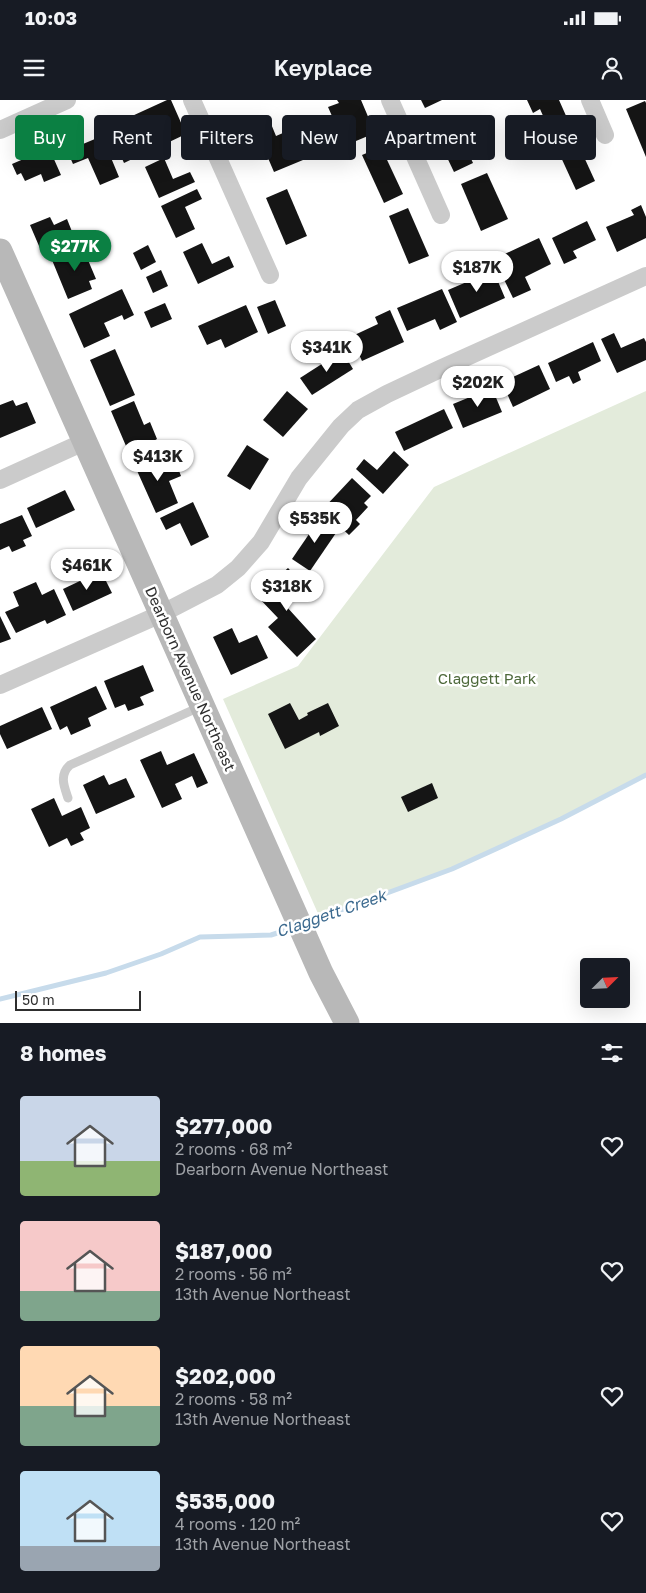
<!DOCTYPE html>
<html lang="en">
<head>
<meta charset="utf-8">
<style>
	:root { --surface:#171b24; --page:#242831; --text:#f1f3f6; --muted:#9ea1a6; --accent:#0b8043 }
	body { margin:0; font-family:"Golos Text",sans-serif; background:var(--page); color:var(--text); height:100vh; display:flex; flex-direction:column; font-size:19px; white-space:nowrap }
	* { box-sizing:border-box; margin:0 }
	p { font-size:16px; color:var(--muted) }
	.icon { flex:none; width:28px; height:28px; fill:none; stroke:currentColor; stroke-width:2; stroke-linecap:round; stroke-linejoin:round }
	.map { position:relative; height:923px; overflow:hidden }
	.side { display:flex; flex-direction:column; background:var(--surface); flex:1 }
	.side>* { flex:none }
	.guide { position:absolute; left:15px; top:15px; width:616px; height:45px; display:flex; gap:10px }
	.needle { width:32px; rotate:66deg }
	.fabs { position:absolute; left:580px; top:858px; display:grid; gap:10px }
	.fabs a { display:grid; place-items:center; width:50px; height:50px; border-radius:5px; background:var(--surface); box-shadow:0 5px 20px #0002; font-size:25px }
	.scale { position:absolute; left:15px; bottom:12px; width:126px; box-sizing:border-box; padding-left:5px; border:2px solid #2e2e2e; border-top:0; font-size:14px; line-height:18px; white-space:nowrap; color:#2e2e2e; -webkit-text-stroke:4px #fff; paint-order:stroke }
	.price { position:absolute; translate:-50% -42px; padding:0 11px; border-radius:18px; background:#fff; color:#222; font-size:16px; line-height:32px; filter:drop-shadow(0 1px 2px #0008) }
	.price::after { content:''; position:absolute; left:50%; top:30px; width:15px; height:11px; margin-left:-8px; background:inherit; clip-path:polygon(0 0,100% 0,50% 100%) }
	.price.selected { background:var(--accent); color:#fff }
	ul { padding:0; list-style:none }
	li { display:flex; align-items:center; gap:15px; height:125px; padding:0 20px }
	li span { display:grid; place-items:center; flex:none; width:140px; height:100px; border-radius:5px; color:#555 }
	li>.icon { margin-inline-start:auto }
	span .icon { width:60px; height:60px; fill:#fffc; stroke-width:1 }
	li b { font-size:21px }
	h2 { display:flex; justify-content:space-between; align-items:center; height:60px; padding:0 20px; font-size:21px }
	.pill { padding:0 18px; border-radius:5px; background:var(--surface); box-shadow:0 5px 20px #0002; font-size:18px; line-height:45px }
	.pill.selected { background:var(--accent); color:#fff }
	.status { display:flex; justify-content:space-between; align-items:center; height:35px; padding:0 25px; background:var(--surface); direction:ltr }
	.status svg { height:14px; fill:currentColor }
	header { display:flex; justify-content:space-between; align-items:center; height:65px; padding:0 20px; background:var(--surface); font-size:22px; font-weight:600 }
	.map>svg:first-child { display:block }
	.green { fill:#e3ebdb }
	.lines { fill:none; stroke-linecap:round; stroke-linejoin:round }
	.stream { stroke:#c7dbeb; stroke-width:5 }
	.building { fill:#151515 }
	.lane { stroke:#cbcbcb; stroke-width:9 }
	.street { stroke:#cbcbcb; stroke-width:18 }
	.secondary { stroke:#b8b8b8; stroke-width:25 }
	.labels { text-anchor:middle; stroke-width:5; stroke-linejoin:round; paint-order:stroke }
	.street-label { font-size:15px; fill:#2e2e2e; stroke:#fff }
	.park-label { font-size:15px; fill:#4e693b; stroke:#fff }
	.water-label { font-size:16px; font-style:italic; fill:#3c6a8f; stroke:#fff }
</style>
</head>
<body>
<div class="status"><b>10:03</b><svg viewBox="0 0 49 12"><path d="M0 12V9h3v3zM5 12V6h3v6zM10 12V3h3v9zM15 12V0h3v12zM26 1h20v11H26zM47 4h2v5h-2z"/></svg></div>
<header><svg class="icon" aria-label="menu" viewBox="0 0 24 24"><path d="M4 6h16M4 12h16M4 18h16"/></svg>Keyplace<svg class="icon" aria-label="person" viewBox="0 0 24 24"><circle cx="12" cy="8" r="4"/><path d="M4 21q1-7 8-7t8 7"/></svg></header>
<div class="map">
<svg width="646" height="923" viewBox="0 0 646 923">
	<rect width="100%" height="100%" fill="#fff"/>
	<polygon class="green" points="646,291 646,675 561,719 452,769 320,818 223,599 298,566 434,387"/>
	<g class="lines">
		<g class="stream">
			<polyline points="306,823 452,769 561,719 646,675"/>
			<polyline points="0,899 106,873 161,854 200,837 271,835 293,828"/>
		</g>
	</g>
	<g class="building">
		<polygon points="167,0 171,0 186,34 165,44 156,25 143,31 151,50 124,63 108,27"/>
		<polygon points="337,0 361,0 375,33 356,41 350,27 339,32 328,7 339,3"/>
		<polygon points="421,0 442,0 425,8"/>
		<polygon points="527,0 559,0 567,18 548,27 540,9 533,13"/>
		<polygon points="645,1 646,3 646,57 626,9"/>
		<polygon points="451,15 473,63 454,72 431,24"/>
		<polygon points="269,19 276,36 290,30 303,60 274,72 262,44 247,50 239,33"/>
		<polygon points="573,33 595,81 576,90 554,42"/>
		<polygon points="102,36 119,77 100,85 88,58 73,64 64,44 81,37 83,44"/>
		<polygon points="381,47 403,94 384,103 362,55"/>
		<polygon points="49,48 61,75 44,82 41,74 25,81 21,73 17,75 12,64"/>
		<polygon points="164,58 173,79 190,72 195,82 159,98 145,67"/>
		<polygon points="487,73 508,119 481,131 461,84"/>
		<polygon points="197,89 202,99 185,107 195,129 176,138 161,106"/>
		<polygon points="287,89 307,136 286,145 266,98"/>
		<polygon points="641,105 646,117 646,138 617,152 606,127 634,115 631,110"/>
		<polygon points="408,108 429,156 409,164 389,116"/>
		<polygon points="50,117 54,125 67,119 75,139 42,153 30,125"/>
		<polygon points="587,121 596,140 573,151 577,158 564,164 552,138"/>
		<polygon points="539,138 551,164 525,177 531,190 513,198 494,159"/>
		<polygon points="202,143 212,164 229,156 234,167 198,184 183,152"/>
		<polygon points="87,145 93,158 88,160 96,179 89,181 92,189 68,199 52,160"/>
		<polygon points="148,145 156,162 141,170 133,153"/>
		<polygon points="491,165 505,198 460,218 448,190 476,178 473,173"/>
		<polygon points="161,170 168,186 153,193 146,177"/>
		<polygon points="122,189 134,215 124,220 122,215 104,223 110,236 84,248 69,214"/>
		<polygon points="442,189 457,222 440,230 435,219 407,231 397,208"/>
		<polygon points="275,200 286,226 268,234 257,207"/>
		<polygon points="165,203 172,219 151,228 144,212"/>
		<polygon points="246,205 258,232 225,248 221,239 207,245 198,226"/>
		<polygon points="390,210 404,242 362,261 355,246 350,248 346,239 378,224 375,217"/>
		<polygon points="614,233 621,248 644,238 646,242 646,260 617,273 601,239"/>
		<polygon points="593,242 601,261 578,272 581,280 573,284 569,276 556,282 548,263"/>
		<polygon points="115,249 135,295 110,306 90,260"/>
		<polygon points="342,251 353,269 312,295 300,278"/>
		<polygon points="539,265 550,289 513,307 502,282"/>
		<polygon points="492,288 502,312 463,328 453,304"/>
		<polygon points="287,291 308,309 283,337 263,320"/>
		<polygon points="13,300 16,306 27,302 36,323 0,338 0,305"/>
		<polygon points="134,301 144,325 150,322 157,339 152,342 155,350 132,360 111,311"/>
		<polygon points="444,309 453,328 404,351 395,332"/>
		<polygon points="247,345 269,359 250,390 227,376"/>
		<polygon points="394,351 409,365 383,394 356,369 364,359 377,370"/>
		<polygon points="156,354 163,369 176,363 181,376 169,381 178,403 156,413 134,364"/>
		<polygon points="352,378 371,396 364,403 368,407 356,420 360,424 349,435 322,410"/>
		<polygon points="65,390 75,410 36,428 27,408"/>
		<polygon points="193,402 209,437 191,446 180,423 166,430 160,418"/>
		<polygon points="22,415 32,436 23,440 26,446 12,452 9,446 0,450 0,424"/>
		<polygon points="320,418 338,430 310,471 292,459"/>
		<polygon points="288,468 306,487 286,506 316,539 297,557 268,527 278,518 257,496"/>
		<polygon points="101,471 112,493 73,511 63,489"/>
		<polygon points="36,482 42,495 54,489 66,515 47,524 45,520 16,533 5,512 19,506 13,492"/>
		<polygon points="0,516 11,539 0,543"/>
		<polygon points="232,528 239,543 257,535 268,558 231,575 213,537"/>
		<polygon points="143,565 154,591 140,597 144,605 128,611 125,604 115,608 104,581"/>
		<polygon points="96,586 107,609 88,618 91,626 71,635 67,626 60,630 50,607"/>
		<polygon points="290,603 299,620 308,615 307,613 328,603 339,626 320,636 319,632 285,649 268,614"/>
		<polygon points="42,607 52,629 7,649 0,634 0,626"/>
		<polygon points="161,651 167,665 194,653 208,683 197,688 192,676 175,684 182,699 162,708 140,660"/>
		<polygon points="104,675 109,685 126,678 135,697 96,714 83,685"/>
		<polygon points="432,683 438,698 408,712 401,697"/>
		<polygon points="54,698 62,716 81,707 90,728 80,733 84,740 71,746 67,738 49,747 31,709"/>
	</g>
	<g class="lines">
		<path class="lane" d="M68 698C64 686 59 675 70 665L202 606"/>
		<g class="street">
			<polyline points="192,0 270,175"/>
			<polyline points="390,0 441,115"/>
			<polyline points="590,0 605,35"/>
			<polyline points="0,30 67,0"/>
			<polyline points="0,380 86,341"/>
			<polyline points="0,585 161,514 217,485 238,468 261,442 299,378 341,326 358,310 387,294 440,269 646,176"/>
		</g>
		<polyline class="secondary" points="0,151 290,803 321,873 347,923"/>
	</g>
	<g class="labels">
		<g class="street-label">
			<text transform="translate(190 579) rotate(66)" y="5">Dearborn Avenue Northeast</text>
		</g>
		<g class="park-label">
			<text x="487" y="584">Claggett Park</text>
		</g>
		<g class="water-label">
			<text transform="translate(331 813) rotate(-19)" y="6">Claggett Creek</text>
		</g>
	</g>
</svg>
<div class="fabs">
<a><svg class="needle" viewBox="-14 -14 28 28"><path d="M0-13l5 13h-10z" fill="#e53935"/><path d="M0 13l5-13h-10z" fill="#9ea1a6"/></svg></a>
</div>
<div class="scale">50 m</div>
<b class="price selected" style="left:75px;top:172px">$277K</b>
<b class="price" style="left:477px;top:193px">$187K</b>
<b class="price" style="left:327px;top:273px">$341K</b>
<b class="price" style="left:478px;top:308px">$202K</b>
<b class="price" style="left:158px;top:382px">$413K</b>
<b class="price" style="left:315px;top:444px">$535K</b>
<b class="price" style="left:87px;top:491px">$461K</b>
<b class="price" style="left:287px;top:512px">$318K</b>
<div class="guide">
<a class="pill selected">Buy</a>
<a class="pill">Rent</a>
<a class="pill">Filters</a>
<a class="pill">New</a>
<a class="pill">Apartment</a>
<a class="pill">House</a>
</div>
</div>
<section class="side">
<h2>8 homes<svg class="icon" aria-label="filters" viewBox="0 0 24 24"><path d="M4 7h16M4 17h16"/><circle cx="9" cy="7" r="2"/><circle cx="15" cy="17" r="2"/></svg></h2>
<ul>
<li><span style="background:linear-gradient(#c9d6e8 65%,#8fb573 0)"><svg class="icon" aria-label="home" viewBox="0 0 24 24"><path d="M3 11l9-7 9 7M6 9v11h12V9"/></svg></span><div><b>$277,000</b><p>2 rooms · 68 m²</p><p>Dearborn Avenue Northeast</p></div><svg class="icon" aria-label="heart" viewBox="0 0 24 24"><path d="M12 20l-8-8c-3-5 5-10 8-4 3-6 11-1 8 4z"/></svg></li>
<li><span style="background:linear-gradient(#f6c9c9 70%,#7fa58c 0)"><svg class="icon" aria-label="home" viewBox="0 0 24 24"><path d="M3 11l9-7 9 7M6 9v11h12V9"/></svg></span><div><b>$187,000</b><p>2 rooms · 56 m²</p><p>13th Avenue Northeast</p></div><svg class="icon" aria-label="heart" viewBox="0 0 24 24"><path d="M12 20l-8-8c-3-5 5-10 8-4 3-6 11-1 8 4z"/></svg></li>
<li><span style="background:linear-gradient(#ffd9b3 60%,#7fa58c 0)"><svg class="icon" aria-label="home" viewBox="0 0 24 24"><path d="M3 11l9-7 9 7M6 9v11h12V9"/></svg></span><div><b>$202,000</b><p>2 rooms · 58 m²</p><p>13th Avenue Northeast</p></div><svg class="icon" aria-label="heart" viewBox="0 0 24 24"><path d="M12 20l-8-8c-3-5 5-10 8-4 3-6 11-1 8 4z"/></svg></li>
<li><span style="background:linear-gradient(#bfe0f5 75%,#9aa5b1 0)"><svg class="icon" aria-label="home" viewBox="0 0 24 24"><path d="M3 11l9-7 9 7M6 9v11h12V9"/></svg></span><div><b>$535,000</b><p>4 rooms · 120 m²</p><p>13th Avenue Northeast</p></div><svg class="icon" aria-label="heart" viewBox="0 0 24 24"><path d="M12 20l-8-8c-3-5 5-10 8-4 3-6 11-1 8 4z"/></svg></li>
</ul>
</section>
</body>
</html>
